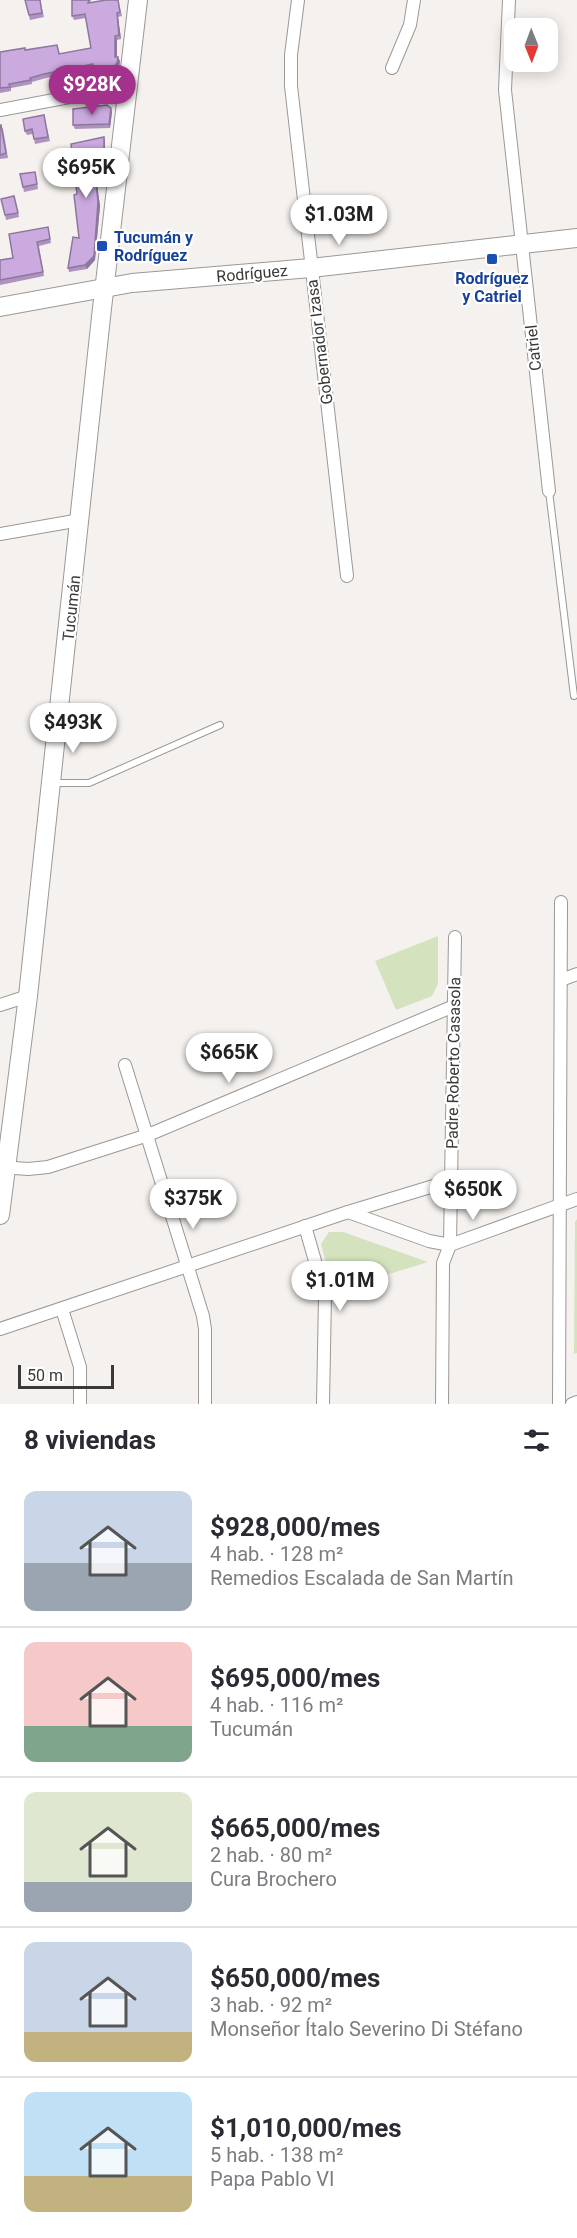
<!DOCTYPE html>
<html lang="es">
<head>
<meta charset="utf-8">
<style>
	:root { --surface:#fff; --page:#f7f7f7; --text:#2b2b33; --muted:#7c7c81; --line:#e1e1e2; --accent:#a4318b }
	body { margin:0; font-family:Roboto,sans-serif; background:var(--page); color:var(--text); height:100vh; display:flex; flex-direction:column; font-size:22px; white-space:nowrap }
	* { box-sizing:border-box; margin:0 }
	p { font-size:20px; color:var(--muted) }
	.icon { flex:none; width:33px; height:33px; fill:none; stroke:currentColor; stroke-width:2; stroke-linecap:round; stroke-linejoin:round }
	.map { position:relative; height:1404px; overflow:hidden }
	.sheet { display:flex; flex-direction:column; background:var(--surface); flex:1 }
	.sheet>* { flex:none }
	.needle { width:39px; rotate:179deg }
	.tools { position:absolute; left:504px; top:18px; display:grid; gap:12px }
	.tools a { display:grid; place-items:center; width:54px; height:54px; border-radius:12px; background:var(--surface); box-shadow:0 3px 15px #0003; font-size:30px }
	.scale { position:absolute; left:18px; bottom:15px; width:96px; box-sizing:border-box; padding-left:6px; border:3px solid #3a3938; border-top:0; font-size:16px; line-height:21px; white-space:nowrap; color:#3a3938; -webkit-text-stroke:4px #fff; paint-order:stroke }
	.price { position:absolute; translate:-50% -51px; padding:0 14px; border-radius:21px; background:#fff; color:#222; font-size:20px; line-height:39px; filter:drop-shadow(0 2px 3px #0008) }
	.price::after { content:''; position:absolute; left:50%; top:36px; width:18px; height:14px; margin-left:-9px; background:inherit; clip-path:polygon(0 0,100% 0,50% 100%) }
	.price.current { background:var(--accent); color:#fff }
	ul { padding:0; list-style:none }
	li { display:flex; align-items:center; gap:18px; height:150px; padding:0 24px }
	li+li { border-top:2px solid var(--line) }
	li span { display:grid; place-items:center; flex:none; width:168px; height:120px; border-radius:12px; color:#555 }
	li>.icon { margin-inline-start:auto }
	span .icon { width:72px; height:72px; fill:#fffc; stroke-width:1 }
	li b { font-size:26px }
	h2 { display:flex; justify-content:space-between; align-items:center; height:72px; padding:0 24px; font-size:26px }
	.map>svg:first-child { display:block }
	.green { fill:#d4e3be }
	.lines { fill:none; stroke-linecap:round; stroke-linejoin:round }
	.lane-casing { stroke:#9b9895; stroke-width:8 }
	.street-casing { stroke:#9b9895; stroke-width:14 }
	.secondary-casing { stroke:#9b9895; stroke-width:20 }
	.lane { stroke:#fff; stroke-width:6 }
	.street { stroke:#fff; stroke-width:12 }
	.secondary { stroke:#fff; stroke-width:18 }
	.wall { fill:#ae92c0 }
	.shaded-wall { fill:#8d779c }
	.building { fill:#caaadf; stroke:#8d779c; stroke-width:1.5 }
	.transit-dot { fill:#1a4fb4; stroke:#fff; stroke-width:2 }
	.labels { text-anchor:middle; stroke-width:4.5; stroke-linejoin:round; paint-order:stroke }
	.transit-label { font-size:16px; font-weight:bold; fill:#164399; stroke:#fff; text-anchor:start }
	.street-label { font-size:16px; fill:#3a3938; stroke:#fff }
</style>
</head>
<body>
<div class="map">
<svg width="577" height="1404" viewBox="0 0 577 1404">
	<rect width="100%" height="100%" fill="#f4f1ee"/>
	<g class="green">
		<polygon points="438,936 438,984 432,996 396,1010 375,961"/>
		<polygon points="577,1219 577,1353 574,1354 575,1222"/>
		<polygon points="329,1232 343,1232 428,1262 334,1291 321,1244"/>
	</g>
	<g class="lines">
		<g class="lane-casing">
			<g id="lane">
				<polyline points="549,491 574,696"/>
				<polyline points="53,783 89,783 220,725"/>
			</g>
		</g>
		<g class="street-casing">
			<g id="street">
				<polyline points="298,0 291,55 291,86 347,576"/>
				<polyline points="509,0 505,90 549,491"/>
				<polyline points="392,68 410,25 414,0"/>
				<polyline points="0,110 128,86"/>
				<polyline points="0,534 80,520"/>
				<polyline points="561,980 577,974"/>
				<polyline points="0,1005 28,996"/>
				<polyline points="125,1065 203,1316 205,1329 205,1404"/>
				<polyline points="1,1167 28,1169 48,1167 148,1135 454,1006"/>
				<polyline points="348,1212 429,1241 450,1245 577,1199"/>
				<polyline points="305,1226 325,1296 323,1404"/>
				<polyline points="62,1309 80,1367 80,1404"/>
				<polyline points="0,1329 348,1212 450,1181"/>
				<polyline points="442,1404 443,1263 450,1245 455,937"/>
				<polyline points="559,1404 561,902"/>
				<polyline points="572,1404 577,1402"/>
			</g>
		</g>
		<g class="secondary-casing">
			<g id="secondary">
				<polyline points="0,307 132,283 311,268 577,238"/>
				<polyline points="0,1215 28,996 101,317 138,0"/>
			</g>
		</g>
		<use href="#lane" class="lane"/>
		<use href="#street" class="street"/>
		<use href="#secondary" class="secondary"/>
	</g>
	<g class="wall">
		<polygon points="25,0 40,0 44,17 30,20"/>
		<polygon points="72,0 91,0 90,3 106,0 118,0 122,16 118,17 121,39 117,40 117,57 120,61 119,67 115,72 95,75 93,68 46,78 32,82 32,84 11,88 11,91 0,93 0,52 25,50 57,45 60,54 91,48 86,18 74,20 72,16"/>
		<polygon points="112,112 110,128 75,129 73,125"/>
		<polygon points="44,115 50,141 35,144 33,134 27,135 25,131"/>
		<polygon points="0,125 3,129 8,158 0,159"/>
		<polygon points="104,137 105,142 105,164 98,165 96,177 100,206 95,260 87,269 69,272 68,268 79,238 77,194"/>
		<polygon points="36,176 38,189 24,192 23,187"/>
		<polygon points="14,196 19,217 6,220 5,215"/>
		<polygon points="48,227 51,243 39,246 44,276 0,285 0,260 13,258"/>
	</g>
	<g class="shaded-wall">
		<polygon points="117,13 118,17 121,39 119,35"/>
		<polygon points="115,36 117,40 117,61 115,57"/>
		<polygon points="118,57 120,61 119,67 115,72 113,67"/>
		<polygon points="111,108 112,112 110,128 109,124"/>
		<polygon points="104,137 105,142 105,164 104,159"/>
		<polygon points="97,161 98,165 96,177 100,206 95,260 87,269 85,265"/>
	</g>
	<g class="building">
		<polygon points="25,0 40,0 42,13 29,15"/>
		<polygon points="72,0 89,0 88,3 106,0 118,0 120,12 117,13 119,35 115,36 115,57 118,57 117,63 113,67 94,71 93,64 44,74 30,78 31,80 9,84 10,87 0,88 0,52 25,48 25,50 57,45 59,54 91,48 85,14 72,16"/>
		<polygon points="107,105 111,108 109,124 73,125 73,109"/>
		<polygon points="44,115 48,137 34,139 32,129 25,131 23,119"/>
		<polygon points="0,125 1,125 6,153 0,155"/>
		<polygon points="104,137 104,159 97,161 95,173 98,202 94,256 85,265 68,268 73,237 79,238 74,195 77,194 71,144"/>
		<polygon points="35,172 37,184 23,187 20,174"/>
		<polygon points="14,196 18,213 5,215 1,199"/>
		<polygon points="48,227 50,239 37,242 43,272 0,280 0,260 13,258 9,234"/>
	</g>
	<g class="transit-dot">
		<rect x="96" y="240" width="12" height="12" rx="3"/>
		<rect x="486" y="253" width="12" height="12" rx="3"/>
	</g>
	<g class="labels">
		<g class="transit-label">
			<text x="114" y="243">Tucumán y<tspan x="114" dy="18">Rodríguez</tspan></text>
			<text x="492" y="284" text-anchor="middle">Rodríguez<tspan x="492" dy="18">y Catriel</tspan></text>
		</g>
		<g class="street-label">
			<text transform="translate(252 273) rotate(-5)" y="6">Rodríguez</text>
			<text transform="translate(319 342) rotate(-97)" y="6">Gobernador Izasa</text>
			<text transform="translate(533 348) rotate(-96)" y="6">Catriel</text>
			<text transform="translate(71 608) rotate(-84)" y="6">Tucumán</text>
			<text transform="translate(453 1063) rotate(-89)" y="6">Padre Roberto Casasola</text>
		</g>
	</g>
</svg>
<div class="tools">
<a><svg class="needle" viewBox="-14 -14 28 28"><path d="M0-13l5 13h-10z" fill="#e53935"/><path d="M0 13l5-13h-10z" fill="#7c7c81"/></svg></a>
</div>
<div class="scale">50 m</div>
<b class="price current" style="left:92px;top:116px">$928K</b>
<b class="price" style="left:86px;top:199px">$695K</b>
<b class="price" style="left:339px;top:246px">$1.03M</b>
<b class="price" style="left:73px;top:754px">$493K</b>
<b class="price" style="left:229px;top:1084px">$665K</b>
<b class="price" style="left:473px;top:1221px">$650K</b>
<b class="price" style="left:193px;top:1230px">$375K</b>
<b class="price" style="left:340px;top:1312px">$1.01M</b>
</div>
<section class="sheet">
<h2>8 viviendas<svg class="icon" aria-label="filters" viewBox="0 0 24 24"><path d="M4 7h16M4 17h16"/><circle cx="9" cy="7" r="2"/><circle cx="15" cy="17" r="2"/></svg></h2>
<ul>
<li><span style="background:linear-gradient(#c9d6e8 60%,#9aa5b1 0)"><svg class="icon" aria-label="home" viewBox="0 0 24 24"><path d="M3 11l9-7 9 7M6 9v11h12V9"/></svg></span><div><b>$928,000/mes</b><p>4 hab. · 128 m²</p><p>Remedios Escalada de San Martín</p></div></li>
<li><span style="background:linear-gradient(#f6c9c9 70%,#7fa58c 0)"><svg class="icon" aria-label="home" viewBox="0 0 24 24"><path d="M3 11l9-7 9 7M6 9v11h12V9"/></svg></span><div><b>$695,000/mes</b><p>4 hab. · 116 m²</p><p>Tucumán</p></div></li>
<li><span style="background:linear-gradient(#dfe7d0 75%,#9aa5b1 0)"><svg class="icon" aria-label="home" viewBox="0 0 24 24"><path d="M3 11l9-7 9 7M6 9v11h12V9"/></svg></span><div><b>$665,000/mes</b><p>2 hab. · 80 m²</p><p>Cura Brochero</p></div></li>
<li><span style="background:linear-gradient(#c9d6e8 75%,#c2b280 0)"><svg class="icon" aria-label="home" viewBox="0 0 24 24"><path d="M3 11l9-7 9 7M6 9v11h12V9"/></svg></span><div><b>$650,000/mes</b><p>3 hab. · 92 m²</p><p>Monseñor Ítalo Severino Di Stéfano</p></div></li>
<li><span style="background:linear-gradient(#bfe0f5 70%,#c2b280 0)"><svg class="icon" aria-label="home" viewBox="0 0 24 24"><path d="M3 11l9-7 9 7M6 9v11h12V9"/></svg></span><div><b>$1,010,000/mes</b><p>5 hab. · 138 m²</p><p>Papa Pablo VI</p></div></li>
</ul>
</section>
</body>
</html>
